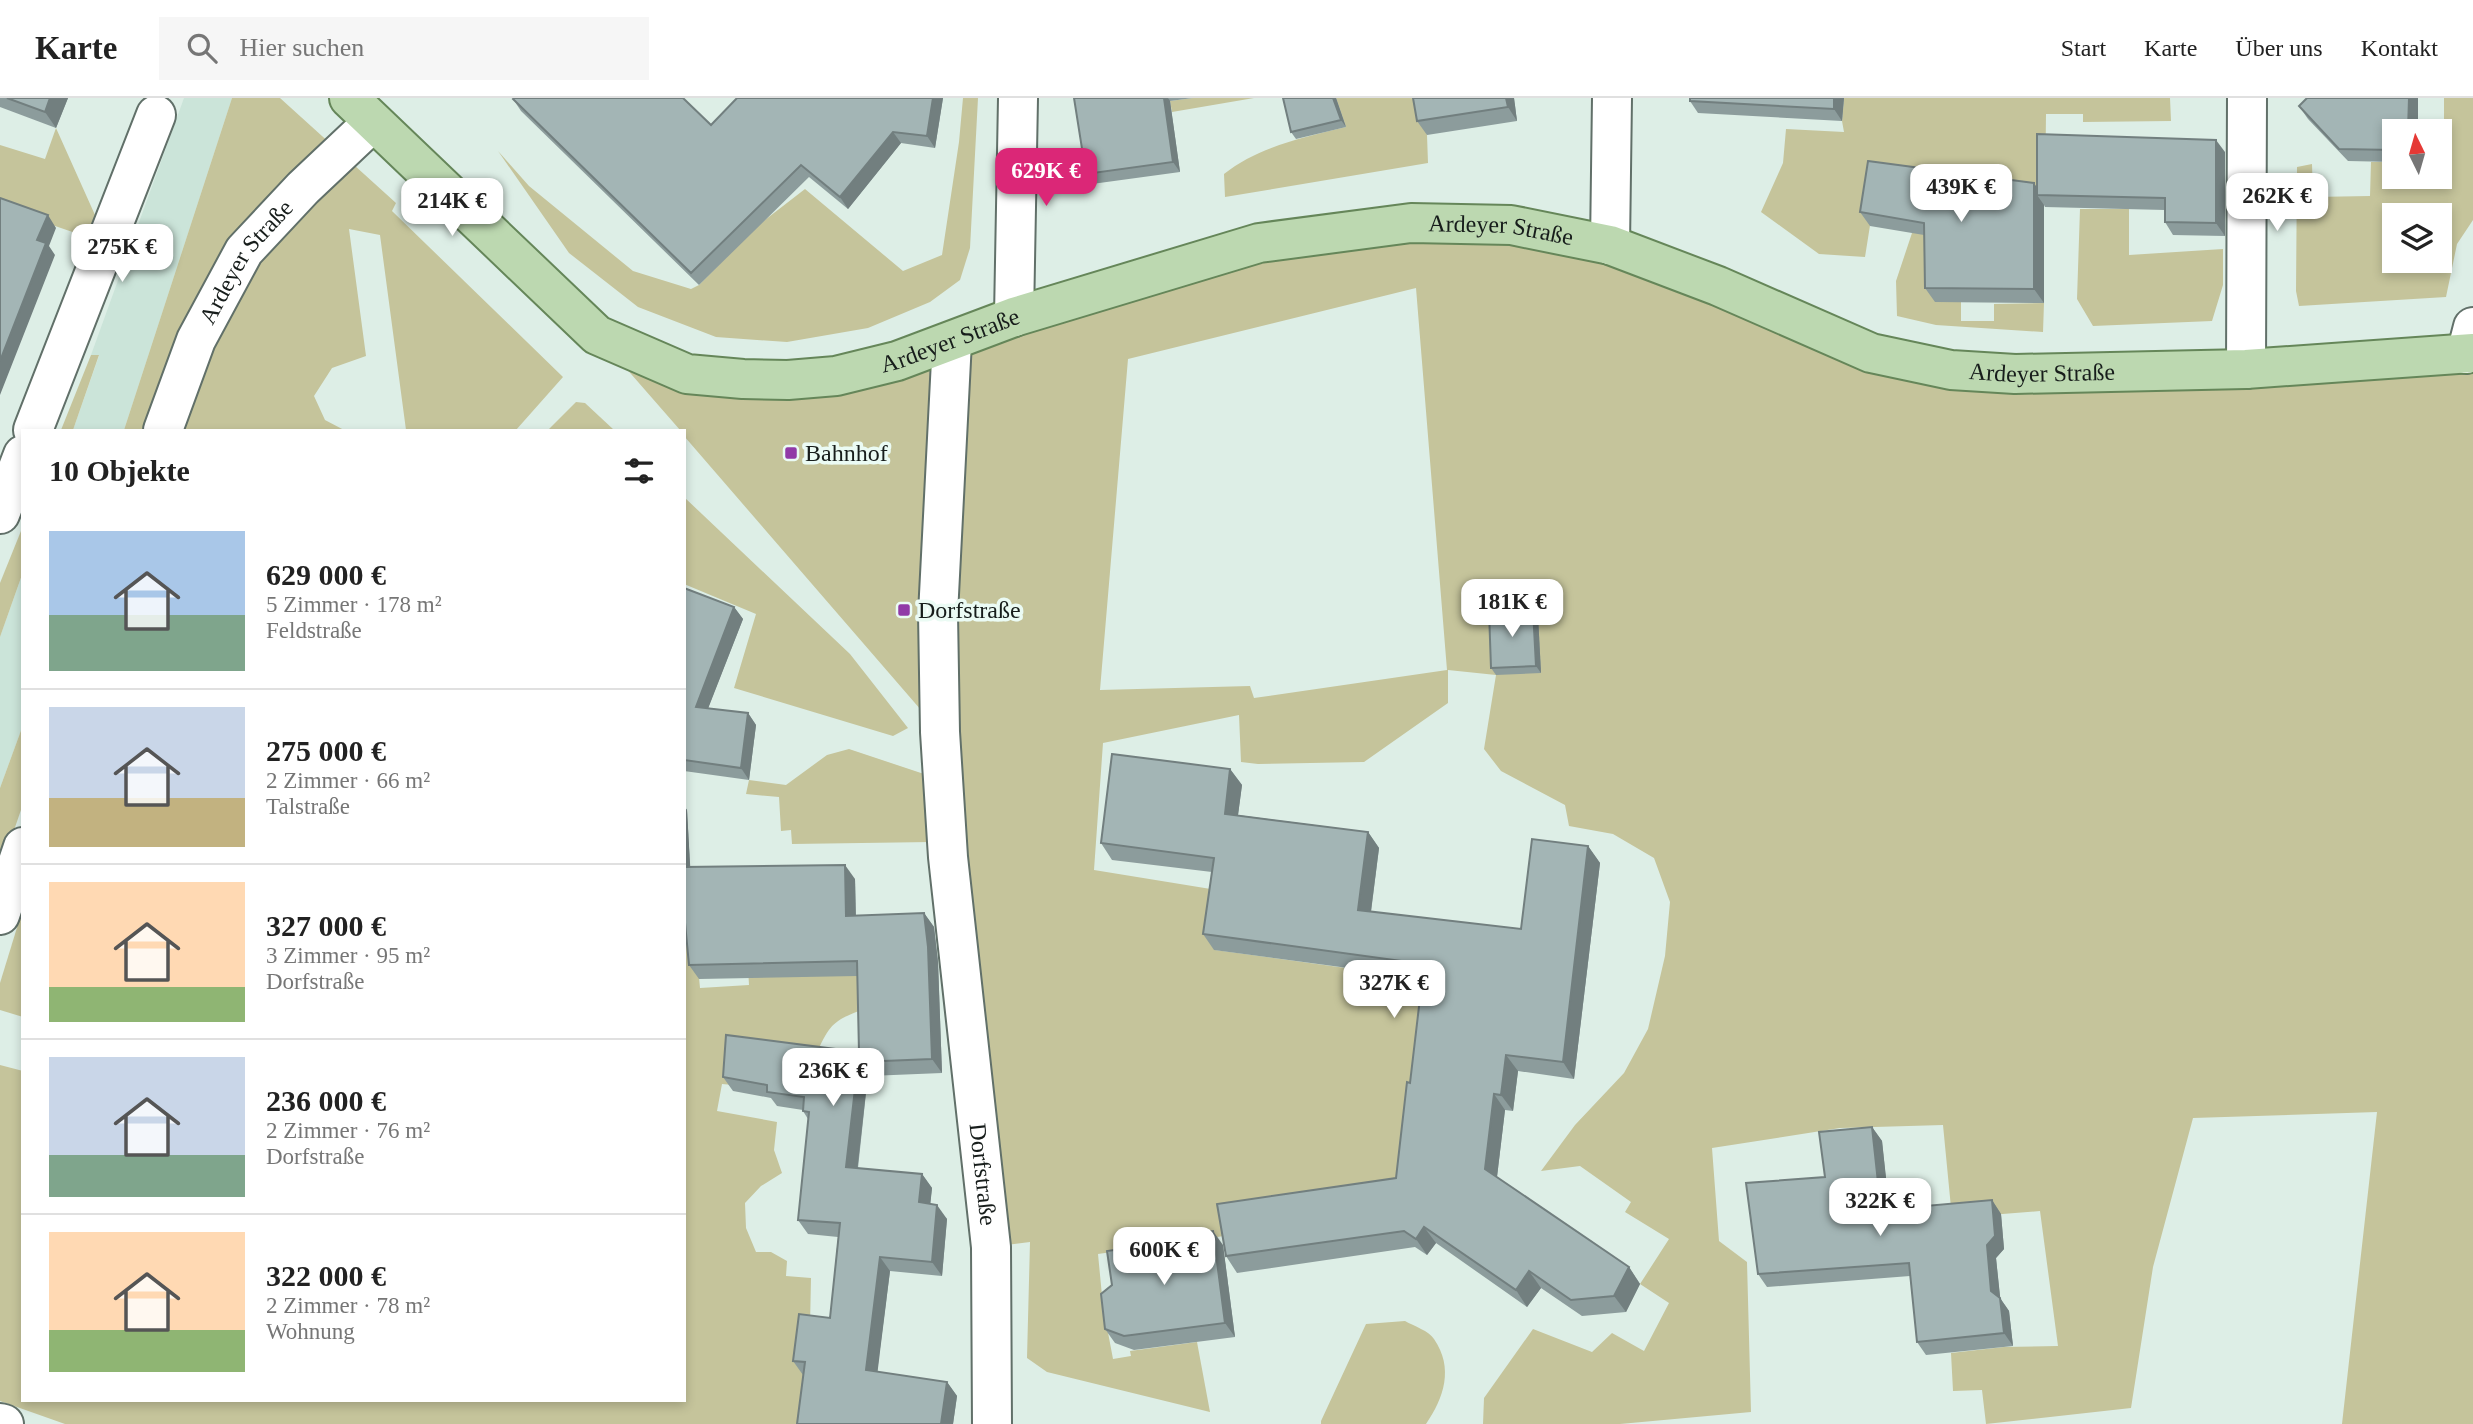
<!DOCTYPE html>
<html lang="de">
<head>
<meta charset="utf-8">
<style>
	:root { --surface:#fff; --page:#f6f6f6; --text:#222; --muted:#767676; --line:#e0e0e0; --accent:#db2777 }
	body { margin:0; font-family:Georgia,serif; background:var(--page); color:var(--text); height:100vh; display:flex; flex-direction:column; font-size:26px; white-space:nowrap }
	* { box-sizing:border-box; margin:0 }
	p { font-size:23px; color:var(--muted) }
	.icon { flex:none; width:38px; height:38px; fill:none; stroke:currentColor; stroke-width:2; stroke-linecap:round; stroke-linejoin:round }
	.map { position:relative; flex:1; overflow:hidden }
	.drawer { position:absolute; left:21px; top:331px; width:665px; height:973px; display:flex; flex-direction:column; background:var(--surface); border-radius:0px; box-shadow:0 4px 10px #0003 }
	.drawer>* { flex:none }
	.needle { width:46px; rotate:355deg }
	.tools { position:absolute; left:2382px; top:21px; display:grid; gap:14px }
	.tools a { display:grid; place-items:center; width:70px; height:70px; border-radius:0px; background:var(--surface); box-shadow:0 4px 10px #0003; font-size:35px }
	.price { position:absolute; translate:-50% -60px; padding:0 16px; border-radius:14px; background:#fff; color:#222; font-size:23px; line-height:46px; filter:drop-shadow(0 2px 4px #0008) }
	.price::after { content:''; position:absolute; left:50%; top:42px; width:21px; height:16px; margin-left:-10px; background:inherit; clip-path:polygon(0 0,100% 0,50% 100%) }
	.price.on { background:var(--accent); color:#fff }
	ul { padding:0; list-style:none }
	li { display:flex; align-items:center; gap:21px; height:175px; padding:0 28px }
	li+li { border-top:2px solid var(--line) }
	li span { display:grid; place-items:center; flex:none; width:196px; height:140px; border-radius:0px; color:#555 }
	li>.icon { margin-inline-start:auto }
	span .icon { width:84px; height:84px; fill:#fffc; stroke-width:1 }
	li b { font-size:30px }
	h2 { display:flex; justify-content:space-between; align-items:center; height:84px; padding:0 28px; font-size:30px }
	header { display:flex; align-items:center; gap:42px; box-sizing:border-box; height:98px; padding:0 35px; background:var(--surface); border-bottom:2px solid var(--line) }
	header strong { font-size:33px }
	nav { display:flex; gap:38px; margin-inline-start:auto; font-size:24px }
	.search { width:490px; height:63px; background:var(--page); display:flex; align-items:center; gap:18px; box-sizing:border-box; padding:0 24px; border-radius:0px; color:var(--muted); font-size:26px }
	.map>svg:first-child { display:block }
	.built { fill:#cbe4d9 }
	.green { fill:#c5c49b; fill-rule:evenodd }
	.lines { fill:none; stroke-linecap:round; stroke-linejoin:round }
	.minor-casing { stroke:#617069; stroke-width:42 }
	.major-casing { stroke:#658659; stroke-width:42 }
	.minor { stroke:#fff; stroke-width:38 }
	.major { stroke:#bcd8b0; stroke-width:38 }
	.wall { fill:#8c9c9c }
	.shaded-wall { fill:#727f7f }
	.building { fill:#a3b5b5; stroke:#727f7f; stroke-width:2 }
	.poi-dot { fill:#913aa7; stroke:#ebfbf4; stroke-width:2.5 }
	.labels { text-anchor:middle; stroke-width:7; stroke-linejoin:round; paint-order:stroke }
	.street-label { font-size:24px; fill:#171d1b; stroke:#ebfbf4 }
	.poi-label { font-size:24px; fill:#171d1b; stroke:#ebfbf4; text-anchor:start }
</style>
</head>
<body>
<header>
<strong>Karte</strong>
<div class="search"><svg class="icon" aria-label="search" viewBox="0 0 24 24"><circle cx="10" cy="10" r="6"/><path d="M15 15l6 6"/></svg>Hier suchen</div>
<nav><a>Start</a><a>Karte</a><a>Über uns</a><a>Kontakt</a></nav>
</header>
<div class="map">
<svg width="2473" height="1326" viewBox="0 0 2473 1326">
	<rect width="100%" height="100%" fill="#ddeee6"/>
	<g class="built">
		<polygon points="184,0 232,0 124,332 73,332 99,258 91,257"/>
		<polygon points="23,474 23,627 0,690 0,539"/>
	</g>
	<g class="green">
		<polygon points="232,0 280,0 396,105 392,113 563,279 516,332 406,332 380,137 349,131 366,258 332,270 314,298 325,322 344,332 124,332"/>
		<polygon points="963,0 978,0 970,150 960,182 930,204 868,230 787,244 716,239 638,209 569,155 498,53 529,88 633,173 691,191 699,187 756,129 805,91 903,173 942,157 959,44"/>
		<polygon points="1193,0 1254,0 1172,14 1170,3"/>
		<path d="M1336 0H1421L1427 37 1428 65 1225 99 1224 76C1258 49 1304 39 1346 29Z"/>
		<polygon points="1844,0 2170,0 2171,23 2083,24 2083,16 2046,16 2045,99 1878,77 1865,159 1819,156 1761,114 1783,65 1786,31 1844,34 1842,23"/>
		<path d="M2444 0H2473V122L2457 146 2446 199 2299 208 2296 193 2297 69 2312 66 2313 99 2370 98 2371 64H2394V79H2440V33H2417H2444ZM2394 117H2440V163H2394Z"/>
		<polygon points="56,30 95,117 87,139 0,109 0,47 45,61"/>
		<polygon points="2080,111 2129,111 2129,157 2223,151 2223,187 2212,223 2093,228 2077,201"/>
		<path d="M1511 127 1951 272 2473 255V1326H2342L2377 1014 2193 1020 2153 1169 2131 1310 1986 1326 1982 1292 1953 1293 1951 1255 2004 1249 2058 1248 2040 1113 1952 1120 1943 1027 1840 1030 1712 1050 1719 1143 1747 1164 1751 1314 1620 1326H1483L1484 1300 1533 1231 1592 1254 1612 1235 1644 1253 1669 1205 1640 1186 1669 1141 1625 1114 1631 1104 1580 1068 1541 1073 1575 1027 1624 975 1648 931 1665 858 1670 804 1654 760 1613 736 1569 728 1565 707 1501 673 1484 651 1496 577 1448 572V605L1364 664 1258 666 1241 664 1239 617 1103 645 1094 772 1223 793 1215 852 1389 876 1435 885 1407 1095 1231 1137 1098 1156 1103 1208 1113 1261 1131 1258 1130 1253 1197 1244 1210 1314 1047 1274 1027 1260 1030 1144 991 1149 940 634 684 338V332H680L597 237 789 289 1258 145ZM1416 190 1447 572 1254 600 1250 588 1100 592 1128 261Z"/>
		<polygon points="1912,135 1933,135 1961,204 1961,223 1994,223 1994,206 2044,205 2043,234 1936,227 1897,218 1896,183"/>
		<polygon points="91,257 99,257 73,332 61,332"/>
		<polygon points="576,304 585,305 614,332 548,332"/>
		<polygon points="684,399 850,556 908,630 893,638 734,590 756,516 684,486"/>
		<polygon points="23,428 23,474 0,539 0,485"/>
		<polygon points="23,627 23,706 0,773 0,690"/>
		<polygon points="849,651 927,677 931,744 792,746 791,732 781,733 779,699 746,696 749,682 786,687 827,657"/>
		<path d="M743 783 856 873 867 910C831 923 830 926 814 961L733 987 722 986 717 1013 777 1024 774 1052 782 1075 761 1088 745 1105 746 1130 756 1154H771L787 1163 786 1178 811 1180 808 1326H65L0 1303V967L23 973V1302H684V829L694 828 700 890 749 887Z"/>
		<polygon points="23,810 23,919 0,912 0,885"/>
		<path d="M1405 1223C1414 1228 1429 1233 1434 1241 1454 1270 1444 1300 1426 1326H1321V1323L1366 1226Z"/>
	</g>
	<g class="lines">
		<g class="minor-casing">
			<g id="minor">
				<polyline points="1610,147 1612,0"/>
				<polyline points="1014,219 1018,0"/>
				<path id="s1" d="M952 243 938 516 940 634 948 759 991 1149 992 1326"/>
				<polyline points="2466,256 2473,229"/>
				<polyline points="2246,271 2247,0"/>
				<polyline points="33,332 156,17"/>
				<path id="s2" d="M163 332 196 242 244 153 303 90 373 24"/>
				<polyline points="0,416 23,357"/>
				<polyline points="0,817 23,749"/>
				<polyline points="0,1325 4,1326"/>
			</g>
		</g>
		<g class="major-casing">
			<g id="major">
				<path id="s3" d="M349 0 597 237 687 276 743 281 788 282 836 278 897 263 1014 219 1259 145 1411 125 1511 127 1610 147 1718 188 1871 255 1951 272 2015 276 2246 271 2473 255"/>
			</g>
		</g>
		<use href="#minor" class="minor"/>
		<use href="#major" class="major"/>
	</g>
	<g class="wall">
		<polygon points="0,0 68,0 56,30 0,9"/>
		<polygon points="737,0 943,0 935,50 901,45 848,111 809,79 699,187 521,13 513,1 711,27"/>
		<polygon points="1074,0 1193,0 1170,3 1180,74 1092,86 1086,76"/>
		<polygon points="1336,0 1346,29 1296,41 1291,34"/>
		<polygon points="1514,0 1517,23 1427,37 1417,23"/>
		<polygon points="1844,0 1842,23 1698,15 1690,3"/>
		<polygon points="2418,0 2418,33 2394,33 2394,64 2348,63 2308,21 2299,8"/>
		<polygon points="2225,54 2225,138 2173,137 2165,124 2165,112 2045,109 2044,107 2044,205 1935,204 1925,190 1924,137 1870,128 1860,114 2037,89"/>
		<polygon points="684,490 734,509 743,521 708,610 748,615 756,627 749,682 684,673"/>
		<polygon points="1538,518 1541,575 1496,577 1491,570"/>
		<polygon points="1230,671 1242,687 1238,717 1368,734 1379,750 1371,814 1521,831 1588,748 1600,765 1574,981 1518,973 1513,1013 1505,1012 1497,1079 1629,1169 1640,1186 1626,1214 1582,1218 1541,1190 1527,1209 1436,1145 1427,1157 1415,1149 1237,1175 1226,1158 1396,1080 1410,985 1422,880 1214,852 1203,836 1212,774 1112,762 1101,745"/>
		<polygon points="684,708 687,712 690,769 855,781 856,818 924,815 934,829 938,864 942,975 869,978 868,976 858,1070 922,1076 932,1090 930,1106 947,1121 942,1178 890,1173 877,1274 947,1284 957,1298 953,1326 797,1326 803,1277 793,1263 830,1220 838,1139 808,1136 798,1122 808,1021 803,1013 803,1012 777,1008 771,1000 733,993 723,979 859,954 857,878 699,881 689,867 686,829 684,829"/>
		<polygon points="1872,1029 1882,1043 1889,1111 1992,1102 2001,1116 2004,1151 1996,1160 2000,1200 2009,1213 2013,1248 1926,1257 1917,1244 1910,1178 1767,1189 1758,1176 1825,1079"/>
		<polygon points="1223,1147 1235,1239 1134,1252 1115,1245 1105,1231"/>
	</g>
	<g class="shaded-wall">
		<polygon points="50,0 68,0 56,30 45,14"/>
		<polygon points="933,0 943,0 935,50 927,38"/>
		<polygon points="1164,0 1168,0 1170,3 1180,74 1173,64"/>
		<polygon points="1333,0 1336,0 1346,29 1341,22"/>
		<polygon points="1506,0 1514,0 1517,23 1508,9"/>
		<polygon points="1834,0 1844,0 1842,23 1834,11"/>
		<polygon points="2409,0 2418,0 2418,33 2408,33"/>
		<polygon points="893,34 901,45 848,111 840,99"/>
		<polygon points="2216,42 2225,54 2225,138 2216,125"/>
		<polygon points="2034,85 2042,97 2037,97 2044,107 2044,205 2034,191"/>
		<polygon points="48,117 56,130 49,148 55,157 0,297 0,263 37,142"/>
		<polygon points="734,509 743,521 704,621 696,609"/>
		<polygon points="1533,511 1538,518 1541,575 1536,568"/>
		<polygon points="748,615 756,627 749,682 741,670"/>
		<polygon points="1230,671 1242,687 1236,732 1225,716"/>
		<polygon points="684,708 687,712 691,783 684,773"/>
		<polygon points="1368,734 1379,750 1369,828 1358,812"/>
		<polygon points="1588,748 1600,765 1574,981 1563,964"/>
		<polygon points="845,767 855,781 856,832 846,818"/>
		<polygon points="924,815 934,829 938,864 942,975 932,961"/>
		<polygon points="859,956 859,964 868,976 856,1083 846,1069"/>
		<polygon points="1506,957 1518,973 1513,1013 1501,997"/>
		<polygon points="1494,996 1505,1012 1496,1087 1485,1071"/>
		<polygon points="1872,1029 1882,1043 1891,1125 1881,1112"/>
		<polygon points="922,1076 932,1090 929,1119 919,1104"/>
		<polygon points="1992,1102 2001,1116 2004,1151 1996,1160 2001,1207 1991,1193 1987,1147"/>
		<polygon points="937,1107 947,1121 942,1178 932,1164"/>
		<polygon points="1424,1129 1436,1145 1427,1157 1416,1141"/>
		<polygon points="1213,1133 1223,1147 1235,1239 1225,1225"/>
		<polygon points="880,1159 890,1173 876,1286 866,1272"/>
		<polygon points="1629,1169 1640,1186 1626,1214 1614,1198"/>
		<polygon points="1529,1173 1541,1190 1527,1209 1516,1192"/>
		<polygon points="2000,1200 2009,1213 2013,1248 2004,1235"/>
		<polygon points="947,1284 957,1298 953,1326 941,1326"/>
	</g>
	<g class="building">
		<polygon points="7,0 50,0 45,14"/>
		<polygon points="514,0 683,0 711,27 737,0 933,0 927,38 893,34 840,99 801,67 691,175 513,1"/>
		<polygon points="1074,0 1164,0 1173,64 1086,76"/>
		<polygon points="1283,0 1333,0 1341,22 1291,34"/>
		<polygon points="1413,0 1506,0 1508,9 1417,23"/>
		<polygon points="1690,0 1834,0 1834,11 1690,3"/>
		<polygon points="2307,0 2409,0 2408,33 2394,33 2394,52 2339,51 2299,8"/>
		<polygon points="2037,36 2216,42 2216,125 2165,124 2165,100 2037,97"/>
		<polygon points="1868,63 2034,85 2034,191 1925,190 1924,125 1860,114"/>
		<polygon points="0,100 48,117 37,142 46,145 0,263"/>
		<polygon points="684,490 734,509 696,609 748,615 741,670 684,662"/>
		<polygon points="1533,511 1536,568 1491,570 1489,513"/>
		<polygon points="1112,656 1230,671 1225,716 1368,734 1358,812 1521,831 1532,741 1588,748 1563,964 1506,957 1501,997 1494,996 1485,1071 1629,1169 1614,1198 1571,1202 1529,1173 1516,1192 1424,1129 1416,1141 1404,1133 1226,1158 1217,1106 1396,1080 1407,984 1410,985 1424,866 1203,836 1214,760 1101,745"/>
		<polygon points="845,767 846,818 924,815 928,849 932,961 859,964 859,956 846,1069 922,1076 919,1104 937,1107 932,1164 880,1159 866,1272 947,1284 941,1326 797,1326 805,1264 793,1263 799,1216 830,1220 840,1125 798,1122 809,1014 803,1013 804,999 767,994 767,987 723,979 726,937 859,954 857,863 689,867 684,814 684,769"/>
		<polygon points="1872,1029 1881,1112 1992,1102 1995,1138 1987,1147 1991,1193 2000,1200 2004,1235 1917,1244 1909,1165 1758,1176 1746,1085 1825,1079 1819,1034"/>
		<polygon points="1213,1133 1225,1225 1124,1238 1105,1231 1101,1196 1112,1187 1107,1153 1169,1144 1168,1139"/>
	</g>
	<g class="poi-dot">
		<rect x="784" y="348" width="14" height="14" rx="3.5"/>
		<rect x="897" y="505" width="14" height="14" rx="3.5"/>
	</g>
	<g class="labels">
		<g class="street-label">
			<text dy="8" stroke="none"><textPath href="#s3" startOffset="1278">Ardeyer Straße</textPath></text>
			<text dy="8" stroke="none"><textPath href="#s2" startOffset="189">Ardeyer Straße</textPath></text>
			<text dy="8" stroke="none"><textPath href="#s3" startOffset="710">Ardeyer Straße</textPath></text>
			<text dy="8" stroke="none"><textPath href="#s3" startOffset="1844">Ardeyer Straße</textPath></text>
			<text dy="8" stroke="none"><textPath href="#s1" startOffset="836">Dorfstraße</textPath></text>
		</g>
		<g class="poi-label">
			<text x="805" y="363">Bahnhof</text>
			<text x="918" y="520">Dorfstraße</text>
		</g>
	</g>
</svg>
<div class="tools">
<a><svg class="needle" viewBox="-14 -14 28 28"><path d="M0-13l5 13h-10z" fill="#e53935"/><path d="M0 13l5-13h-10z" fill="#767676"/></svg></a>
<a><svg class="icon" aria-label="layers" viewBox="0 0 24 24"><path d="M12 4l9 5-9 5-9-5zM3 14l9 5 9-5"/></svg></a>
</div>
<b class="price on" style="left:1046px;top:110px">629K €</b>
<b class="price" style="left:1961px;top:126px">439K €</b>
<b class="price" style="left:2277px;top:135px">262K €</b>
<b class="price" style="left:452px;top:140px">214K €</b>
<b class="price" style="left:122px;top:186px">275K €</b>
<b class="price" style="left:1512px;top:541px">181K €</b>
<b class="price" style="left:1394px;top:922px">327K €</b>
<b class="price" style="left:833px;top:1010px">236K €</b>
<b class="price" style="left:1880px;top:1140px">322K €</b>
<b class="price" style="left:1164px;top:1189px">600K €</b>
<section class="drawer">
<h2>10 Objekte<svg class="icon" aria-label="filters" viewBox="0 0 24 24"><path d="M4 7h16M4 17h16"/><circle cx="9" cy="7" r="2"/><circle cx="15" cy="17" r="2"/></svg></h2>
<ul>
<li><span style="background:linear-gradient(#a9c7e8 60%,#7fa58c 0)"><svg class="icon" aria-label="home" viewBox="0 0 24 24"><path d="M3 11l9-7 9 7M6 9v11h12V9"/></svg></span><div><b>629 000 €</b><p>5 Zimmer · 178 m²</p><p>Feldstraße</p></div></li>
<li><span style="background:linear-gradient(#c9d6e8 65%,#c2b280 0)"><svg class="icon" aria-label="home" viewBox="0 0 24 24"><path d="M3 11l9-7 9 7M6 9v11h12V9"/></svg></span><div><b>275 000 €</b><p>2 Zimmer · 66 m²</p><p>Talstraße</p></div></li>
<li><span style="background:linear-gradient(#ffd9b3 75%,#8fb573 0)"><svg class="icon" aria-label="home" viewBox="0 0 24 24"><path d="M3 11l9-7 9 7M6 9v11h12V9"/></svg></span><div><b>327 000 €</b><p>3 Zimmer · 95 m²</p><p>Dorfstraße</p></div></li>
<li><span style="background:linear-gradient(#c9d6e8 70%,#7fa58c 0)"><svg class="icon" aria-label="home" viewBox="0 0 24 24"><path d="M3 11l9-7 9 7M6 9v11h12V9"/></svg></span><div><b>236 000 €</b><p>2 Zimmer · 76 m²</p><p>Dorfstraße</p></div></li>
<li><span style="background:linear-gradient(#ffd9b3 70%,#8fb573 0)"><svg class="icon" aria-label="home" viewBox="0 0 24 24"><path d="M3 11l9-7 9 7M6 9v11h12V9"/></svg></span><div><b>322 000 €</b><p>2 Zimmer · 78 m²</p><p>Wohnung</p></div></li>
</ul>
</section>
</div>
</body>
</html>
